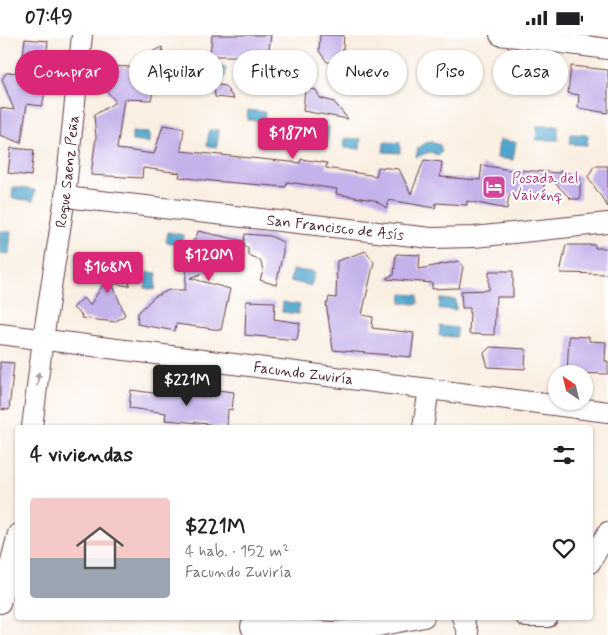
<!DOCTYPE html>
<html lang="es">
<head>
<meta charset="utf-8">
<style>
	:root { --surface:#fff; --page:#f2f2f2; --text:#202124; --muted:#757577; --line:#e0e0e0; --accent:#db2777 }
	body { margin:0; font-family:Mynerve,sans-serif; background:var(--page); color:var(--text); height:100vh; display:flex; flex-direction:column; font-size:19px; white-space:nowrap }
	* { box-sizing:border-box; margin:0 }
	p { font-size:16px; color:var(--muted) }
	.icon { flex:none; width:28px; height:28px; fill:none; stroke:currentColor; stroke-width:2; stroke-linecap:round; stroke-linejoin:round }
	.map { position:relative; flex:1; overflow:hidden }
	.panel { position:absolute; left:15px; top:390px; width:578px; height:195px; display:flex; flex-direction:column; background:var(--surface); border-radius:5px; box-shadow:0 1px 4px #0004 }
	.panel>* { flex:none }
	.banner { position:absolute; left:15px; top:15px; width:579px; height:45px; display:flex; gap:10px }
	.needle { width:32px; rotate:325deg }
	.fabs { position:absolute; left:548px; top:330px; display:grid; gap:10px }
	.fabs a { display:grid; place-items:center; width:45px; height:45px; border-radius:50%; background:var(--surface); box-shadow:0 1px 4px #0004; font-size:25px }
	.price { position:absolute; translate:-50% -42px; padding:0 11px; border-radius:5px; background:var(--accent); color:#fff; font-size:16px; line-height:32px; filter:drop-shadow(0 1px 2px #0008) }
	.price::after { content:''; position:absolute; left:50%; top:30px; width:15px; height:11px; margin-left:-8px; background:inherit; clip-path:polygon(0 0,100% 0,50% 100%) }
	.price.selected { background:#222; color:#fff }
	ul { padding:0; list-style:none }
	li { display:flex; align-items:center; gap:15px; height:125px; padding:0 15px }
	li+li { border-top:1px solid var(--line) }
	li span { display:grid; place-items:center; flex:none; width:140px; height:100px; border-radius:5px; color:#555 }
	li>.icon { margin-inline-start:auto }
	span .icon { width:60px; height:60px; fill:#fffc; stroke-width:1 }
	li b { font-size:21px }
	h2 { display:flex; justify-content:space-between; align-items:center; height:60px; padding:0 15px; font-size:21px }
	.pill { padding:0 18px; border-radius:22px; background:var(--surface); box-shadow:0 1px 4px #0004; font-size:18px; line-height:45px }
	.pill.selected { background:var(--accent); color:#fff }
	.status { display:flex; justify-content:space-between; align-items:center; height:35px; padding:0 25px; background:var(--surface); direction:ltr }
	.status svg { height:14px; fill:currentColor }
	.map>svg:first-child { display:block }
	.water { fill:#50a6cc; stroke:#4d627c }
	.building { fill:#c4b2ea }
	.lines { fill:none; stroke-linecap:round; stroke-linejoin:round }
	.minor-casing { stroke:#643e46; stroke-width:22 }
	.minor { stroke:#fff; stroke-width:20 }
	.oneway { fill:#ae9aa0 }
	.labels { text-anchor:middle; stroke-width:4; stroke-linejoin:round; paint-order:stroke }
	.street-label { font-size:15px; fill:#4a1f2b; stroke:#fff }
	.hotel-label { font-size:15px; fill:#b23c85; stroke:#fff; text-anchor:start }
</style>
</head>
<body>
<div class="status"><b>07:49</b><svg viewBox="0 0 49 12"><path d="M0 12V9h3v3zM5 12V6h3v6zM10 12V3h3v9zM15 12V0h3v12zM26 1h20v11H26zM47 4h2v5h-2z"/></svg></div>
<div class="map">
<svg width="608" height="600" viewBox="0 0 608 600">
	<rect width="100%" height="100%" fill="#fff"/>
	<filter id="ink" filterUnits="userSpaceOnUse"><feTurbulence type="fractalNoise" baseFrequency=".02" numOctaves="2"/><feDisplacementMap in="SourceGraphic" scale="10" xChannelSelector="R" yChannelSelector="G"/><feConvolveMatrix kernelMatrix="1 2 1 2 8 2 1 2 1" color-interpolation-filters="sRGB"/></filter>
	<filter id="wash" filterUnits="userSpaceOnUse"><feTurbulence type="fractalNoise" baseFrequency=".0096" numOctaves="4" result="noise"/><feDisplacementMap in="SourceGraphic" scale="20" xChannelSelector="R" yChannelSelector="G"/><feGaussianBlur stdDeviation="1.12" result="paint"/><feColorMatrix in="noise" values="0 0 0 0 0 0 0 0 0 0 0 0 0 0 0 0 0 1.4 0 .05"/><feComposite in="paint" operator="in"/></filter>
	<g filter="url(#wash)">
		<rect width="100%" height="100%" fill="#faefe2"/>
		<g class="water">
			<polygon points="209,31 226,32 225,42 209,41"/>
			<polygon points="334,37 344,38 342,54 332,53"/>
			<polygon points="248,75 265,77 264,86 247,85"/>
			<polygon points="282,90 294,91 291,113 279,111"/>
			<polygon points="320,91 329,92 327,108 318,107"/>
			<rect x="537" y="91" width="21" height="14"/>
			<polygon points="209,95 219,95 217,112 207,111"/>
			<polygon points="132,97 149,98 149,108 132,106"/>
			<polygon points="571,99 588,100 587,110 570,109"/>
			<polygon points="345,103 361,104 360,114 344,113"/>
			<polygon points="499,105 516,107 513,125 497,123"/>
			<polygon points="384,107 400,108 400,118 383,117"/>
			<polygon points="431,107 440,110 442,117 438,120 430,117 416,122 418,113 425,108"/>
			<polygon points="13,152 35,155 33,166 12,163"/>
			<polygon points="0,196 11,197 9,219 0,218"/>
			<polygon points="168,197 184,200 183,210 166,207"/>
			<polygon points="292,235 315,237 311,251 290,246"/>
			<polygon points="147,237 157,238 155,255 145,253"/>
			<polygon points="402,259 418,260 418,269 401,268"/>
			<polygon points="440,264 456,265 456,275 439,274"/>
			<polygon points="283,267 300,270 298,279 282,277"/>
			<polygon points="440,291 457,293 456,302 439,301"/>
		</g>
		<g id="blocks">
			<g class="building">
				<polygon points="212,0 271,0 269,14 264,14 261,34 249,32 250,21 210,21"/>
				<polygon points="320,0 344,0 342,28 327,27 319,16"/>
				<polygon points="25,4 48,6 44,44 48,45 42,71 27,69 21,108 0,100 0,73 14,75 2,44 6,38 21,37"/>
				<polygon points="162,12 163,20 151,65 124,64 117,114 154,119 163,90 184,93 181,116 300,128 301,124 327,128 326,133 376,141 378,132 399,134 411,159 424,125 442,127 440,142 480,145 482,130 522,137 522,135 559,138 560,136 574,140 580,142 580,164 571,164 545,138 543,163 509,160 507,174 467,166 467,170 436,168 435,173 389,165 387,173 374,165 336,159 337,154 287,147 286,152 212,146 179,142 180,138 143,133 142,143 91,140 96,102 94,80 116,67 98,45 102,31 132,32 136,25"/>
				<polygon points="571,31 608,35 608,78 578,73 579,60 568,58"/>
				<polygon points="214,49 225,51 234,64 215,62"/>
				<polygon points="305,53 316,55 320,63 334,67 348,84 303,76"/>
				<polygon points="11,113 34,115 31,141 8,138"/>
				<polygon points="594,131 608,131 608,172 588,142"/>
				<polygon points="198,196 244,206 245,199 270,201 283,207 283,217 276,250 260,245 263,236 261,227 256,223 248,220 248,212 244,212 244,207 241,219 228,215 228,229 190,243 230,254 221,295 176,289 175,296 137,289 138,278 154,262 169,255 185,255 188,210 196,203"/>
				<polygon points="566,210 595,210 595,213 608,213 608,239 560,238"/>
				<polygon points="366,216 374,227 362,280 373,282 372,293 414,298 411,322 333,315 326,268 328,268 329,262 336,263 337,226"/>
				<polygon points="396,219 420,220 419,234 459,226 463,232 459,253 432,254 432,248 387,244 387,242 394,240"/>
				<polygon points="106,223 133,227 129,251 112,248 125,280 115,287 81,283 82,281 73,273 83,263 90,270 105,247"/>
				<polygon points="489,236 513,236 513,262 496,262 494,300 469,299 470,273 462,273 461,256 489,255"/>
				<polygon points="246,266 275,267 274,284 300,288 297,305 245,300"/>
				<polygon points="569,301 589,302 589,306 606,307 605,326 608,326 608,339 567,338"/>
				<polygon points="490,312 526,314 525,334 488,332 484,318"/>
				<polygon points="0,327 14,328 9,375 0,374"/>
				<polygon points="210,354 234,357 232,375 228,374 227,392 209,392 209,389 165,385 166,378 129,373 131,355 168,360 209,362"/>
			</g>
		</g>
	</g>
	<g filter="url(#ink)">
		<use href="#blocks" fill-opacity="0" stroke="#643e46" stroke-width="1"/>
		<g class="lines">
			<g class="minor-casing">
				<g id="minor">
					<polyline points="500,0 608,14"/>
					<path id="s1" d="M65 162 431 203 474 202 608 188"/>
					<path id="s2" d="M0 299 608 377"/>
					<path id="s3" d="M32 392 43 304 65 162 82 0"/>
					<polyline points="423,392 429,354"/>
					<polyline points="590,528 608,497"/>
					<polyline points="0,568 18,499"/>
					<polyline points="462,582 468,600"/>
					<polyline points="526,582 548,582"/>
					<polyline points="251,592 333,597 364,594 424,582"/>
				</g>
			</g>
			<use href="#minor" class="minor"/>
		</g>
		<defs><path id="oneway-solid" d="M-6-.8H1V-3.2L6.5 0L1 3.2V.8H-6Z" transform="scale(1.25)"/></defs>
		<use class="oneway" href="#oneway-solid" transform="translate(38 344) rotate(-83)"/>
	</g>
	<defs>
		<g id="hotel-square" transform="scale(1.25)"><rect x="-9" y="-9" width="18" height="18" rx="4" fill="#d1479c" stroke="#fff"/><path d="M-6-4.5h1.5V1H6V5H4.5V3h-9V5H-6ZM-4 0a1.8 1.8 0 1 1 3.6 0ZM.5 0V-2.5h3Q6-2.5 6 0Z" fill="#fff"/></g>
	</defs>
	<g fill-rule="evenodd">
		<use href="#hotel-square" x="494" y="152"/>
	</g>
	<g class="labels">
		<g class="street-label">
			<text dy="5" stroke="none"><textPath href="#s3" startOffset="258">Roque Saenz Peña</textPath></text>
			<text dy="5" stroke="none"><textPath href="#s1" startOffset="272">San Francisco de Asís</textPath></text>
			<text dy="5" stroke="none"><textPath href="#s2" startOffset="306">Facundo Zuviría</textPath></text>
		</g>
		<g class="hotel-label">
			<text x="512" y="148">Posada del<tspan x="512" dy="17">Vaivénq</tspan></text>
		</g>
	</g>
</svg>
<div class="fabs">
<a><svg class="needle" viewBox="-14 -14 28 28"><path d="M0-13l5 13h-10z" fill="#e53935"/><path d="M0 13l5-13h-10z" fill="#757577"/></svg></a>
</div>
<b class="price" style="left:293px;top:125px">$187M</b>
<b class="price" style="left:209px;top:247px">$120M</b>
<b class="price" style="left:108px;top:259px">$168M</b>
<b class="price selected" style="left:187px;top:372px">$221M</b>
<div class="banner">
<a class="pill selected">Comprar</a>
<a class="pill">Alquilar</a>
<a class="pill">Filtros</a>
<a class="pill">Nuevo</a>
<a class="pill">Piso</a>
<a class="pill">Casa</a>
</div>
<section class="panel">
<h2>4 viviendas<svg class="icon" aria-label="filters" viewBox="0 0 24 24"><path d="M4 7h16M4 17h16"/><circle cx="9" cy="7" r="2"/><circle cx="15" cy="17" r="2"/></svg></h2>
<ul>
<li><span style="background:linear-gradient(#f6c9c9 60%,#9aa5b1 0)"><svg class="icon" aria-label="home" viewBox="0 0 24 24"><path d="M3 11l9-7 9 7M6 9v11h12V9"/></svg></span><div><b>$221M</b><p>4 hab. · 152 m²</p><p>Facundo Zuviría</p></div><svg class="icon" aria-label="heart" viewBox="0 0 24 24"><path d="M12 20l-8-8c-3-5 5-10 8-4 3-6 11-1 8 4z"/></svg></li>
</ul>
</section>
</div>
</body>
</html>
